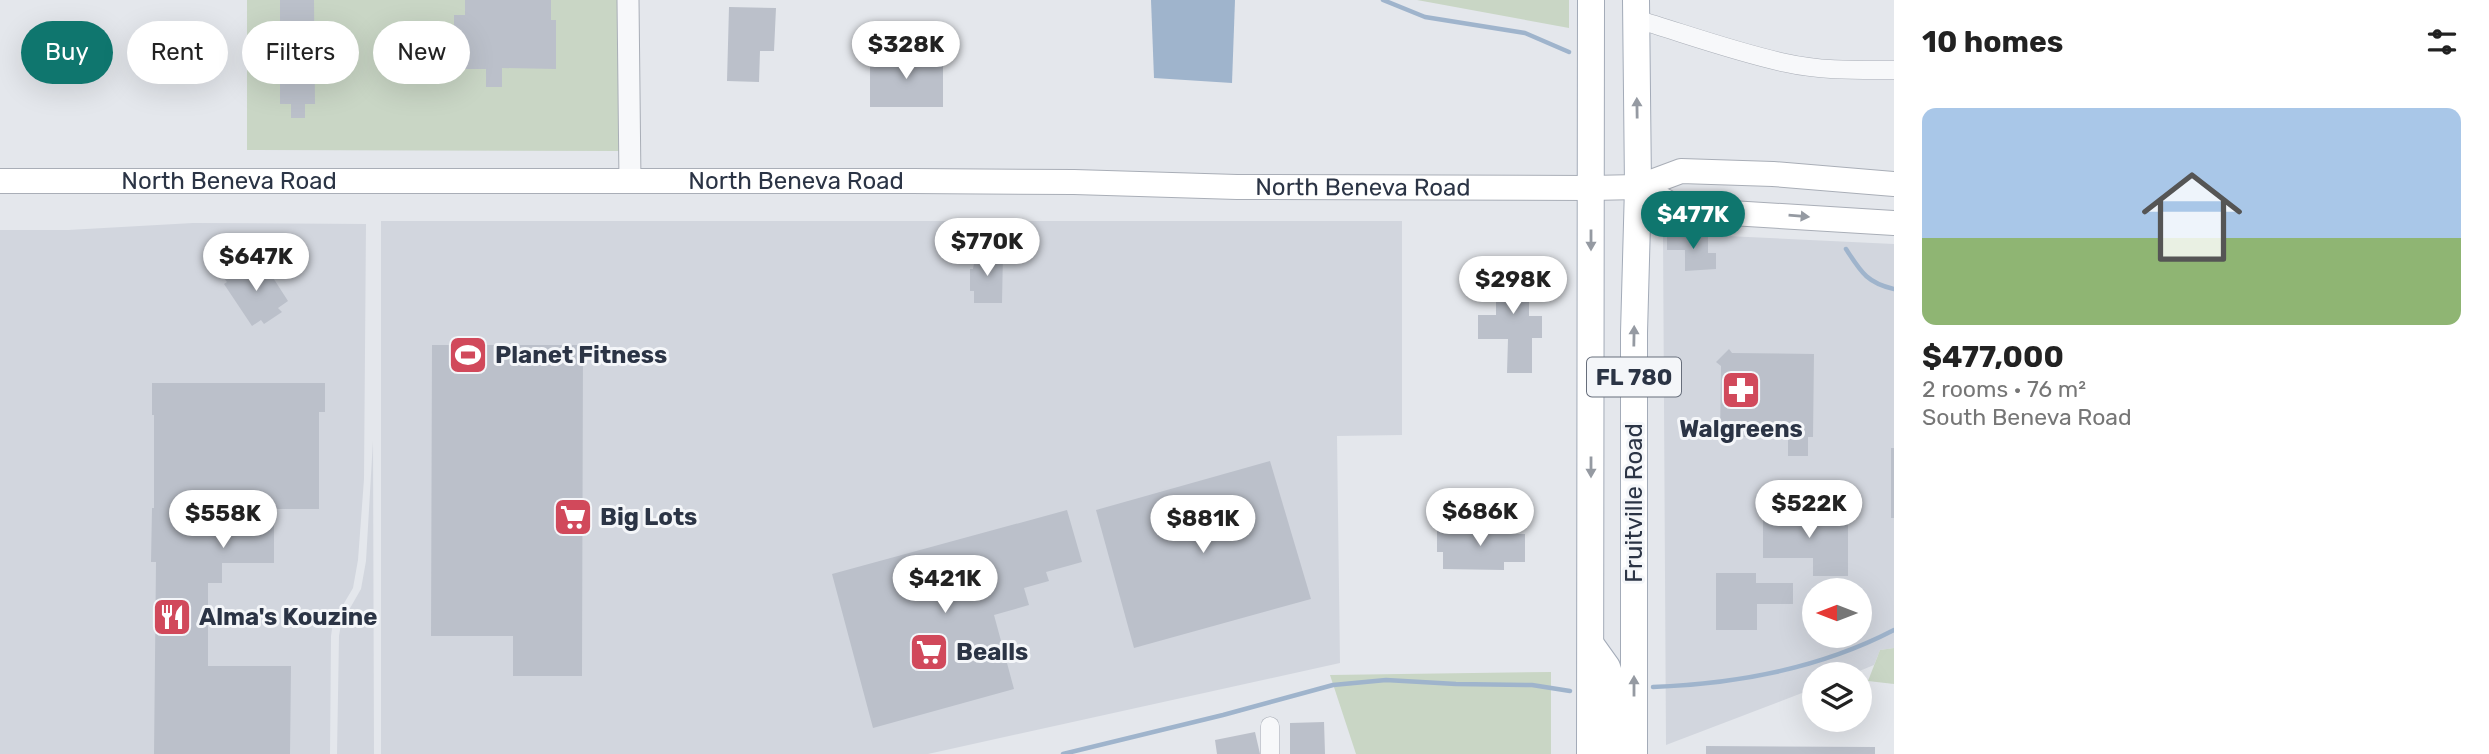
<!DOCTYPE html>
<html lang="en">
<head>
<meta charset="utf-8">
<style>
	:root { --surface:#fff; --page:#f2f2f2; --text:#222; --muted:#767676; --line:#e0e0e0; --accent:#0f766e }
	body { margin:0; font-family:Rubik,sans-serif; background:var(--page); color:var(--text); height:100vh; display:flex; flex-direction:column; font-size:26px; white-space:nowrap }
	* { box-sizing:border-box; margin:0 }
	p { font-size:23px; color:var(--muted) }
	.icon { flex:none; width:38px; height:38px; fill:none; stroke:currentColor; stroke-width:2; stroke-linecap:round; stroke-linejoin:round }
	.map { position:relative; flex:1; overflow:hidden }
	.panel { display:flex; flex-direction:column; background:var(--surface); width:595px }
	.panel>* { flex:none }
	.banner { position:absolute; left:21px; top:21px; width:665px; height:63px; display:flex; gap:14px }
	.needle { width:46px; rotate:270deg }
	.tools { position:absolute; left:1802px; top:578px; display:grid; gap:14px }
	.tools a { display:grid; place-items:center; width:70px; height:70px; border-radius:50%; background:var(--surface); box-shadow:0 7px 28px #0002; font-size:35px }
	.price { position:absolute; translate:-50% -60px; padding:0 16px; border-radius:24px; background:#fff; color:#222; font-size:23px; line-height:46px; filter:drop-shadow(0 2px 4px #0008) }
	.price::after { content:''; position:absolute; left:50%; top:42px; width:21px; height:16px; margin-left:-10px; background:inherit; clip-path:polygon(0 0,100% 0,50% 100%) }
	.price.selected { background:var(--accent); color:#fff }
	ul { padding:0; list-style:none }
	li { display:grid; align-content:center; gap:14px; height:371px; padding:0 28px }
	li+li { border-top:2px solid var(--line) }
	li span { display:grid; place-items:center; height:217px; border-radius:14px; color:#555 }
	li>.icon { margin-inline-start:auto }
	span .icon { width:126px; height:126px; fill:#fffc; stroke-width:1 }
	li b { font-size:30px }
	h2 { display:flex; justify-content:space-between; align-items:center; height:84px; padding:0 28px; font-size:30px }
	.pill { padding:0 24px; border-radius:32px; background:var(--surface); box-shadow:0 7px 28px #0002; font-size:24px; line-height:63px }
	.pill.selected { background:var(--accent); color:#fff }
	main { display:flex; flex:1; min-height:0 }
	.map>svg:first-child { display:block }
	.built { fill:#d2d6de; fill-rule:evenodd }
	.green { fill:#c9d6c5 }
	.water { fill:#9fb4cc }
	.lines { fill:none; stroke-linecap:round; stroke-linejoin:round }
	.stream { stroke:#9fb4cc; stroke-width:4.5 }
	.building { fill:#bbc0ca }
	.minor-casing { stroke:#a9aeb7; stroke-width:19 }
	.tertiary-casing { stroke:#a9aeb7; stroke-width:23 }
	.secondary-casing { stroke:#a9aeb7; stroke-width:26 }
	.primary-casing { stroke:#a3abb8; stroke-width:28 }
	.minor { stroke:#f7f8fa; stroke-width:18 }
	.tertiary { stroke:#f7f8fa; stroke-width:21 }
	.secondary { stroke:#fff; stroke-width:24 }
	.primary { stroke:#fff; stroke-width:26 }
	.oneway { fill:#959aa2 }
	.labels { text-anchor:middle; stroke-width:6; stroke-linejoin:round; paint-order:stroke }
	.shield { fill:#f4f6f9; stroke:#676e7b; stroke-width:2 }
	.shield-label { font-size:23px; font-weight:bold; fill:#2b3445 }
	.street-label { font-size:24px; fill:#2b3445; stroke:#f4f6f9 }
	.poi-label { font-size:24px; font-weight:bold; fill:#2b3445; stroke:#f4f6f9; text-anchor:start }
</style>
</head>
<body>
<main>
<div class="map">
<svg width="1894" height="754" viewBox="0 0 1894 754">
	<rect width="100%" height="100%" fill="#e4e7ec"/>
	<g class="built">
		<polygon points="381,221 1402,221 1402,435 1337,436 1340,663 928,754 381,754"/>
		<polygon points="193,223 366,224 364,479 358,560 353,588 333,622 331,636 330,754 0,754 0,230 68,230"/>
		<path d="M1663 233 1894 244V648L1880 650 1874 665 1852 674H1815V688L1666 745ZM1815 590H1860V635H1815Z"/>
		<polygon points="373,441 374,754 337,754 339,636 341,624 361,589 366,561"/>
	</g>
	<g class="green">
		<polygon points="247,0 619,0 621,151 247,150"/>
		<polygon points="1417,0 1569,0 1569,28"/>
		<polygon points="1894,648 1894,684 1868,681 1880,650"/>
		<polygon points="1551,672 1551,754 1356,754 1330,675"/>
	</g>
	<polygon class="water" points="1151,0 1235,0 1232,83 1154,78"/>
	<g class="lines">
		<g class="stream">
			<polyline points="1383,0 1425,17 1525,33 1569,52"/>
			<path d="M1846 249C1861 272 1867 283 1894 289"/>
			<path d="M1653 687C1735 684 1821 668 1894 630"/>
			<polyline points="1063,754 1223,715 1333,685 1386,680 1456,684 1532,685 1570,691"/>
		</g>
	</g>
	<g class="building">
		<polygon points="280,0 314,0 315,104 305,104 305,118 291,118 291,104 280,104"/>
		<polygon points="465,0 551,0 551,20 556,20 556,69 502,68 502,87 486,87 486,69 440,69 440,25 454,25 454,15 465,15"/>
		<polygon points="729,7 776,8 774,51 760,51 759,82 727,81"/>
		<rect x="870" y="55" width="73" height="52"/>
		<polygon points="1667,234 1708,234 1708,253 1716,253 1716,269 1685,271 1685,250 1667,250"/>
		<polygon points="976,253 1003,253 1002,303 974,303 974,291 970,291 970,269 973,269"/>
		<polygon points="261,259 288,301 278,308 282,312 264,324 261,320 252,326 224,284 227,282 224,278 243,266 246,269"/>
		<polygon points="1496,260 1529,261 1529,316 1542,316 1542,338 1532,338 1532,373 1507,373 1508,339 1478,339 1478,315 1496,315"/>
		<polygon points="432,345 583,345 582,676 513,676 513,636 431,636"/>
		<polygon points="1729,349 1732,353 1814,354 1813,437 1808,437 1808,456 1788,456 1788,437 1720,437 1721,366 1716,362"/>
		<polygon points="152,383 325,383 325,412 319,412 319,509 274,509 274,563 222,563 222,583 208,583 208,666 291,666 290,754 154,754 156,562 151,562 152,508 154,508 154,415 152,415"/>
		<rect x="1891" y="448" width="3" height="70"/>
		<polygon points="1270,461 1311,599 1134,648 1096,510"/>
		<polygon points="1067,510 1082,562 1046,572 1049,581 1024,588 1029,605 994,615 1014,689 873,728 832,574"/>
		<polygon points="1763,514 1848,514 1848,576 1813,576 1813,558 1763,558"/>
		<polygon points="1437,528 1504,528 1504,534 1525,534 1525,562 1504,562 1504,570 1443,569 1443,552 1437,552"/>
		<polygon points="1716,573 1756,573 1756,583 1793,583 1793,604 1757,604 1757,630 1716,630"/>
		<polygon points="1324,722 1325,754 1290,754 1290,723"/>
		<polygon points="1255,732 1260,754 1217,754 1215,740"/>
		<polygon points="1706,746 1875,747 1875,754 1706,754"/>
	</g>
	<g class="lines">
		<g class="minor-casing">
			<g id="minor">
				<path d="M1636 19C1686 34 1735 52 1786 63 1821 71 1858 70 1894 70"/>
				<polyline points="1270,754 1270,726"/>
			</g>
		</g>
		<g class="tertiary-casing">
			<polyline id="tertiary" points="628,0 630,182"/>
		</g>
		<g class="secondary-casing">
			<g id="secondary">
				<path id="s1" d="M0 181H912L1074 182 1237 187 1591 188 1638 187 1681 171 1773 174 1894 184"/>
				<polyline points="1638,187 1682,210 1894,223"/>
			</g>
		</g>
		<g class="primary-casing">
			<g id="primary">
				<polyline points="1592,646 1607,667 1611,679 1612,754"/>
				<polyline points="1590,754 1591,0"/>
				<polyline points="1634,754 1634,333 1638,187 1636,0"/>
			</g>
		</g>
		<use href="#minor" class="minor"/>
		<use href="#tertiary" class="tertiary"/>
		<use href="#secondary" class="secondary"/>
		<use href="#primary" class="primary"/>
	</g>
	<defs><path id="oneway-solid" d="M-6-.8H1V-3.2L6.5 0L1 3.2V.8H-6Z" transform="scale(1.75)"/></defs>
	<g class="oneway">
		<use href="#oneway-solid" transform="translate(1637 108) rotate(-91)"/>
		<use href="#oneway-solid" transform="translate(1799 216) rotate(5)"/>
		<use href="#oneway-solid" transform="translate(1591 240) rotate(90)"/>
		<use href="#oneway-solid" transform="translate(1634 336) rotate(-89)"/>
		<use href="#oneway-solid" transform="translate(1591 467) rotate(90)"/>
		<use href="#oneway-solid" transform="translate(1634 686) rotate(-90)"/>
	</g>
	<defs>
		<g id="stadium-square" transform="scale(2.0125)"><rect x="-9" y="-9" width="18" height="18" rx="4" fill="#d1495b" stroke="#f4f6f9"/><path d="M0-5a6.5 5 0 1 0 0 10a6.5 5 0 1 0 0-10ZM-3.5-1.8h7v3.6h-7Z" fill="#fff"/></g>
		<g id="pharmacy-square" transform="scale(2.0125)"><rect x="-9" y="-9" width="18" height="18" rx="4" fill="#d1495b" stroke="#f4f6f9"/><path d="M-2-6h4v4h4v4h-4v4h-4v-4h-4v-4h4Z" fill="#fff"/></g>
		<g id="supermarket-square" transform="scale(2.0125)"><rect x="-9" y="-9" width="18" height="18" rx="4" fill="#d1495b" stroke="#f4f6f9"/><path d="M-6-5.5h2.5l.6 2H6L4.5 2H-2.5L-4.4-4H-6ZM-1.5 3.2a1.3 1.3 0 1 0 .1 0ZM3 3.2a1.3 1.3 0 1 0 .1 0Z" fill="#fff"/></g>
		<g id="restaurant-square" transform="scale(2.0125)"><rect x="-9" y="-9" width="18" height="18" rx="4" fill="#d1495b" stroke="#f4f6f9"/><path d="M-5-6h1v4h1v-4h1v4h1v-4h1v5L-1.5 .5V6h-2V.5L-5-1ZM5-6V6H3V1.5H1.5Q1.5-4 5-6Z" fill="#fff"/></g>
	</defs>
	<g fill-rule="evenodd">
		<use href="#stadium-square" x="468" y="355"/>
		<use href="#pharmacy-square" x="1741" y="390"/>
		<use href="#supermarket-square" x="573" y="517"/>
		<use href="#restaurant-square" x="172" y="617"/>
		<use href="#supermarket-square" x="929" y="652"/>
	</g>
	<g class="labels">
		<rect class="shield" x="1587" y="357.5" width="94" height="39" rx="5"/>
		<g class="shield-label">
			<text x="1634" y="385">FL 780</text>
		</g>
		<g class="street-label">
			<text dy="8" stroke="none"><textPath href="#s1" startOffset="229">North Beneva Road</textPath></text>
			<text dy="8" stroke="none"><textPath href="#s1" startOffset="796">North Beneva Road</textPath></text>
			<text dy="8" stroke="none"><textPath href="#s1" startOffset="1363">North Beneva Road</textPath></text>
			<text transform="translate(1634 503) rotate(-90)" y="8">Fruitville Road</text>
		</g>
		<g class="poi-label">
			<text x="495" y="363">Planet Fitness</text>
			<text x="1741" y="437" text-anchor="middle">Walgreens</text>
			<text x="600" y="525">Big Lots</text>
			<text x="199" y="625">Alma's Kouzine</text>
			<text x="956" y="660">Bealls</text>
		</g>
	</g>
</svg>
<div class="tools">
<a><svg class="needle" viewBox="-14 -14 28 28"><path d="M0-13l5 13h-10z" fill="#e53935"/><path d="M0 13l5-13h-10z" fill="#767676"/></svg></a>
<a><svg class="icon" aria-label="layers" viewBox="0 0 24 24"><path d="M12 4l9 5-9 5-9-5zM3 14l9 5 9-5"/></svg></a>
</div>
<b class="price" style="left:906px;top:81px">$328K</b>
<b class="price selected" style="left:1693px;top:251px">$477K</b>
<b class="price" style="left:987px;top:278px">$770K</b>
<b class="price" style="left:256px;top:293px">$647K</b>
<b class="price" style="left:1513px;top:316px">$298K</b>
<b class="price" style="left:1809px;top:540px">$522K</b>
<b class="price" style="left:1480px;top:548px">$686K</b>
<b class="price" style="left:223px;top:550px">$558K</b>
<b class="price" style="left:1203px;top:555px">$881K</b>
<b class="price" style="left:945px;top:615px">$421K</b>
<div class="banner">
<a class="pill selected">Buy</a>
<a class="pill">Rent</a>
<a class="pill">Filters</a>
<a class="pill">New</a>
</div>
</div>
<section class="panel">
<h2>10 homes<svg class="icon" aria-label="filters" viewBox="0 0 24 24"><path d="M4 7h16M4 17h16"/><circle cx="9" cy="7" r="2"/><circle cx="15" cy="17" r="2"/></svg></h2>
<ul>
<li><span style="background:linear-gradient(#a9c7e8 60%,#8fb573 0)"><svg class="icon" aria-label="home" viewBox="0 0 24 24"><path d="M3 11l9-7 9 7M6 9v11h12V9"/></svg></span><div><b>$477,000</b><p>2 rooms · 76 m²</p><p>South Beneva Road</p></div></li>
</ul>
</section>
</main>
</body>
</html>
